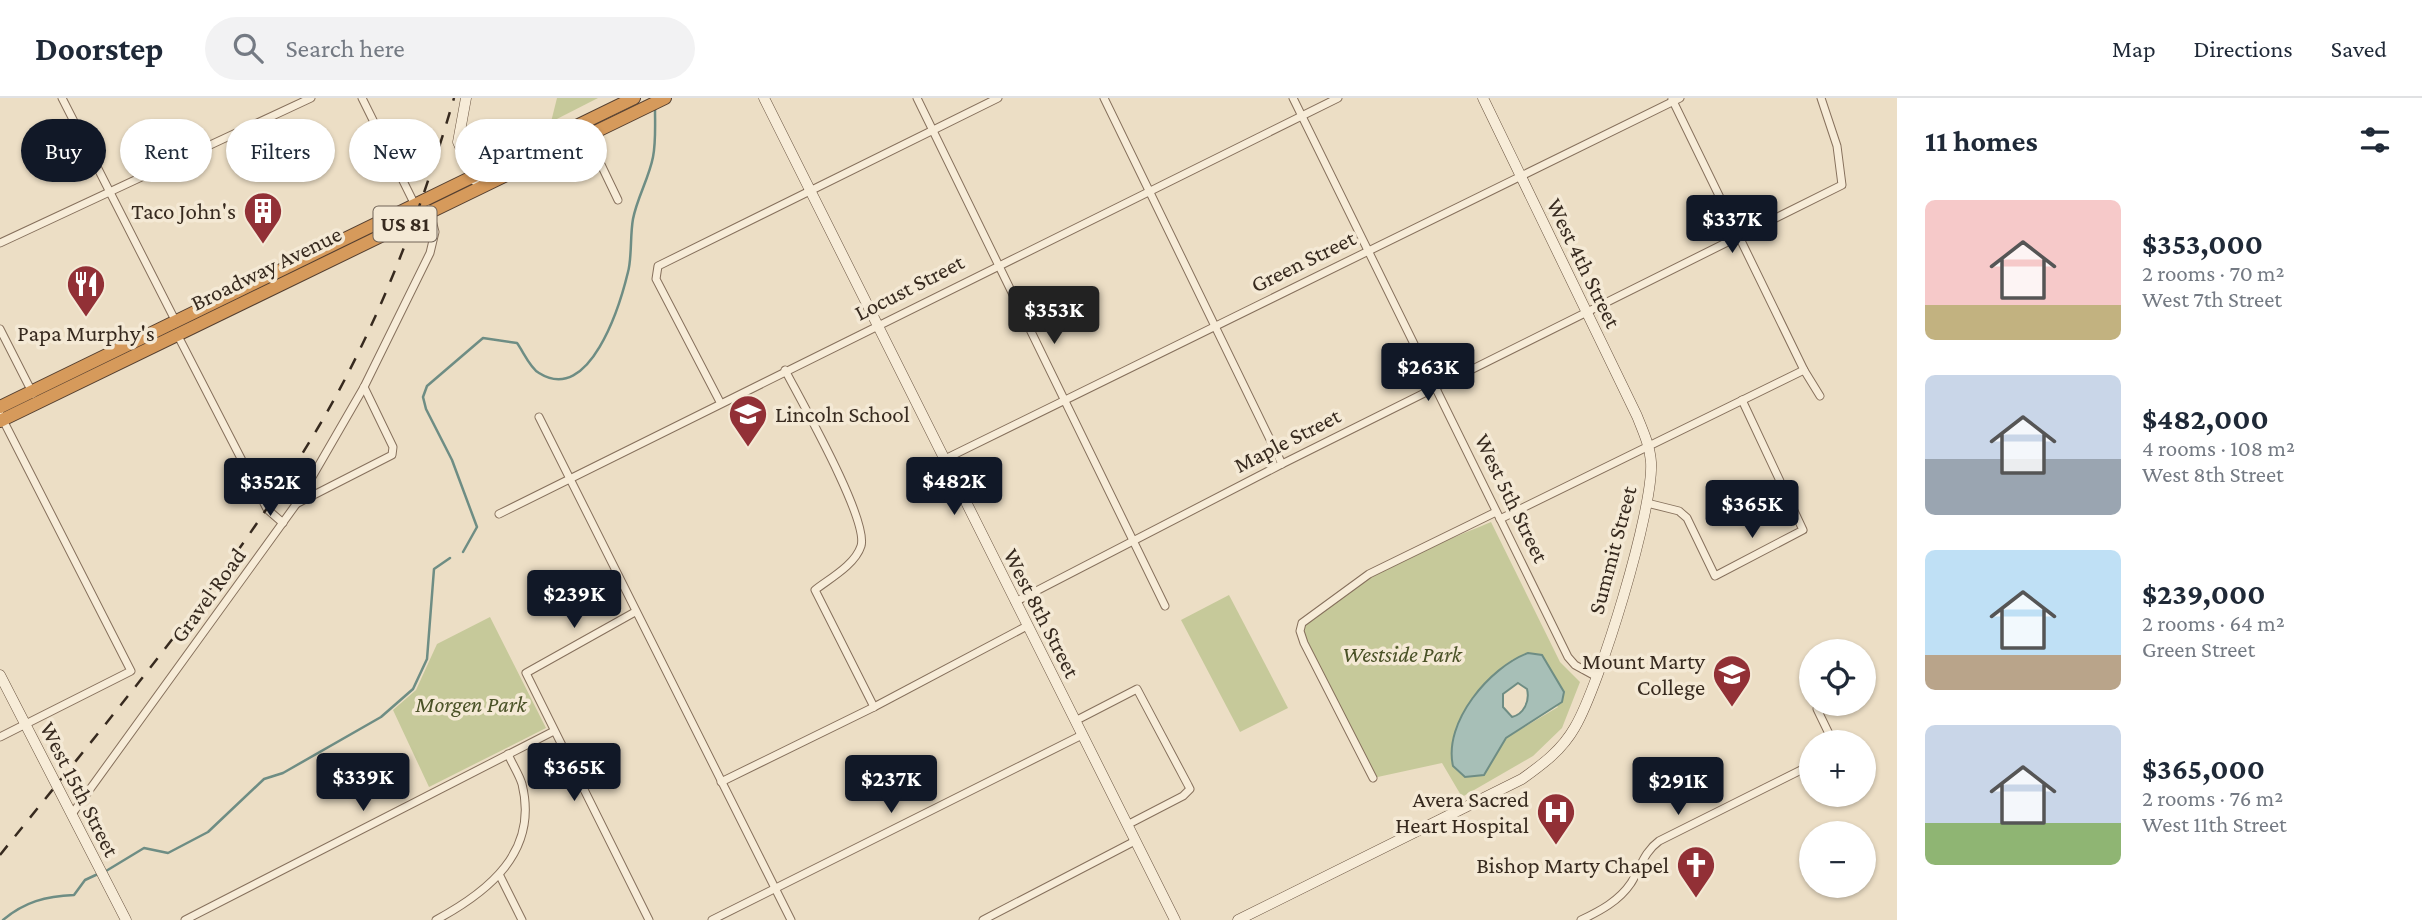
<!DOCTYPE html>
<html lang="en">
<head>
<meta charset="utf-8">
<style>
	:root { --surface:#fff; --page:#f2f2f3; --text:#1f2937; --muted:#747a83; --line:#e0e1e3; --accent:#111827 }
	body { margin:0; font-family:"Crimson Pro",serif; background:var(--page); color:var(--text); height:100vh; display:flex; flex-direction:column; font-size:26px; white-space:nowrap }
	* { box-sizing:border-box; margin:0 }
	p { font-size:23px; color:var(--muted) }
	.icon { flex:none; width:38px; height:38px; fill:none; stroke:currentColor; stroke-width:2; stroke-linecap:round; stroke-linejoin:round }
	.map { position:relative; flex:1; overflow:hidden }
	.sheet { display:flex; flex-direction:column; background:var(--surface); width:525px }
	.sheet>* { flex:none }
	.top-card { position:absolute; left:21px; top:21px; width:665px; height:63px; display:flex; gap:14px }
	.controls { position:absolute; left:1799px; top:541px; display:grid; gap:14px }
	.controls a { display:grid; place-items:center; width:77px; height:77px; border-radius:50%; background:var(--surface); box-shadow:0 2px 5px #0004; font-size:35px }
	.price { position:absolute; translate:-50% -60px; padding:0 16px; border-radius:7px; background:var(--accent); color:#fff; font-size:23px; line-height:46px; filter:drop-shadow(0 2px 4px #0008) }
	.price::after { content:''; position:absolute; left:50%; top:42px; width:21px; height:16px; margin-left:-10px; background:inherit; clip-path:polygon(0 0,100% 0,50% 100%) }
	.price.current { background:#222; color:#fff }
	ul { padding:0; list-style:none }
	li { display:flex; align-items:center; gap:21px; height:175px; padding:0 28px }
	li span { display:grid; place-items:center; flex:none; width:196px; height:140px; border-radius:10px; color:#555 }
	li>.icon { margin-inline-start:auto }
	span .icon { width:84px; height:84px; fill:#fffc; stroke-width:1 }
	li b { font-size:30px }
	h2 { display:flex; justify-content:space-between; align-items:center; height:84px; padding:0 28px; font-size:30px }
	.pill { padding:0 24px; border-radius:32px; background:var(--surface); box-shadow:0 2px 5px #0004; font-size:24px; line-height:63px }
	.pill.current { background:var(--accent); color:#fff }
	header { display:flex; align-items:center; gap:42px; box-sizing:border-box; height:98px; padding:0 35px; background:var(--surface); border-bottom:2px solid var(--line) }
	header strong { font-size:33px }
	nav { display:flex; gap:38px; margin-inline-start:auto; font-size:24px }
	.search { width:490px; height:63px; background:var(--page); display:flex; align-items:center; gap:18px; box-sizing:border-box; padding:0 24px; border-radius:38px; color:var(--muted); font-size:26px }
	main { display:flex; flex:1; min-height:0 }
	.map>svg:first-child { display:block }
	.green { fill:#c6c99a; fill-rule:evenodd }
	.water { fill:#a7bfb7; stroke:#6e8d84; stroke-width:2; fill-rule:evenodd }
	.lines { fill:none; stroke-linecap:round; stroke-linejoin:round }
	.stream { stroke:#6e8d84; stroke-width:2.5 }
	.street-casing { stroke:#86705c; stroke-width:9 }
	.secondary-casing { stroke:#68523f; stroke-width:11 }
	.highway-casing { stroke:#543f30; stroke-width:14 }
	.street { stroke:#f7ecd8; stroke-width:7 }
	.secondary { stroke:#f7ecd8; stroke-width:10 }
	.highway { stroke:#d69a5b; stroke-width:12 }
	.rail { stroke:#372a1f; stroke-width:2.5; stroke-dasharray:12 12; stroke-linecap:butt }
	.labels { text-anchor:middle; stroke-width:7; stroke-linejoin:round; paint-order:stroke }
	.shield { fill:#f4e9d5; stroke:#706356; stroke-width:2 }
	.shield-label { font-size:21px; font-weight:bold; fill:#372a1f }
	.poi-label { font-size:23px; fill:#372a1f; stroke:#f4e9d5; text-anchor:end }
	.street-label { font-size:23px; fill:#372a1f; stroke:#f4e9d5 }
	.park-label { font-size:23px; font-style:italic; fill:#4a5227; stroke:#f4e9d5 }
</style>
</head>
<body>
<header>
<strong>Doorstep</strong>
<div class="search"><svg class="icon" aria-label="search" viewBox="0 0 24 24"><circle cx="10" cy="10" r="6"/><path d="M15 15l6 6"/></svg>Search here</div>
<nav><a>Map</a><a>Directions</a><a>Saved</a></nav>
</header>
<main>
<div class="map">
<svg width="1897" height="822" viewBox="0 0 1897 822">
	<rect width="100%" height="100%" fill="#ecdec5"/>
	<g class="green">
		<polygon points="557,0 598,0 551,24"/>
		<path d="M1491 424 1560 564 1580 584 1562 630 1533 658 1462 699 1442 665 1373 680 1300 533C1325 487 1442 445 1491 424ZM1513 561 1558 609 1506 640 1494 657 1451 662C1453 620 1480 584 1513 561Z"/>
		<polygon points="1229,497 1288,610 1240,634 1181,522"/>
		<polygon points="490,519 546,630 429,689 393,612 416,592 437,546"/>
	</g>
	<path class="water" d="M1528 555 1542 557 1564 594 1562 604 1506 640 1484 677 1465 679 1453 668C1443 624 1490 569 1528 555ZM1518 585 1527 591C1530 603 1524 616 1512 619L1503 609V596Z"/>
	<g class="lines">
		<g class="stream">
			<path d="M463 454 477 429 452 362 426 311 423 299 427 288 483 240 517 245C523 253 530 270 539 275 590 307 620 207 628 174 632 160 630 137 633 121 637 100 649 80 653 59 656 44 655 26 655 11"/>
			<polyline points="106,773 144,750 168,755 208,734 264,681 283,675 381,619 413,591 427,561 434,471 450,460"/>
			<path d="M3 822C24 804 46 798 74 797L85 782 100 775"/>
		</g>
		<g class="street-casing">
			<g id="street">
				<polyline points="62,0 176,224"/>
				<polyline points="362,0 414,105"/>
				<polyline points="917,0 1165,508"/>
				<polyline points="1104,0 1282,366"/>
				<polyline points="1293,0 1568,559 1575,567 1597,579"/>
				<polyline points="1672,1 1804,272 1820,298"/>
				<polyline points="581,25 618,102"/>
				<polyline points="0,145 311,0"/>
				<polyline points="0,231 33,296"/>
				<polyline points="177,236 267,411 283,425"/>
				<path d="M785 272C800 301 869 422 861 448 855 467 829 481 815 492L874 609"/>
				<polyline points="720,304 656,181 658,168 998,0"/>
				<polyline points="0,316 131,573 0,639"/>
				<polyline points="539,319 791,822"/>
				<polyline points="943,362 1680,0"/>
				<polyline points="298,405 392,357 393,349 364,289"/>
				<polyline points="1647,405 1679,413 1687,420 1715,478 1803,432 1742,302"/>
				<polyline points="499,416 1338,0"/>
				<polyline points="1500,421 1804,272"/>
				<polyline points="1015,504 1282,366 1842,87 1837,48 1821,0"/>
				<polyline points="635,514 526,575 649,822"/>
				<polyline points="1817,611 1833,644"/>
				<polyline points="1075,623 1137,591 1188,687 1190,691 1183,698 1127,727"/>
				<polyline points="1373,680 1304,545 1300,533 1302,525 1369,476 1496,414"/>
				<polyline points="721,684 874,609 1027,528"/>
				<polyline points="72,716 297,405 364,289 430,155 435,134 429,111"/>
				<polyline points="500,778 522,822"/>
				<polyline points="185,822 554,633"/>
				<path d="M436 822C488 794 539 754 522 686 519 676 512 666 508 656"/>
				<polyline points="712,822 1082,637"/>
				<polyline points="983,822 1135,743"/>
				<path d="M1581 822C1600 813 1619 803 1631 785 1641 769 1644 754 1659 743L1811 667"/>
			</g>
		</g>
		<g class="secondary-casing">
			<g id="secondary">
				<polyline points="466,0 458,44 475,82"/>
				<polyline points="764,0 1175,822"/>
				<polyline points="0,577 126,822"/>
				<path d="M1238 822 1522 681C1543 666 1562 652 1575 629 1600 586 1654 411 1651 364 1650 348 1643 333 1637 318L1483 0"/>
			</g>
		</g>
		<g class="highway-casing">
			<g id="highway">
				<polyline points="0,309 634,0"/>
				<polyline points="0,323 665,0"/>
			</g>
		</g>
		<use href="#street" class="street"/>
		<use href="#secondary" class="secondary"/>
		<use href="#highway" class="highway"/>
		<path class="rail" d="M0 757C111 618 228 482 319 328 379 226 421 113 454 0"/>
	</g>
	<defs>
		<g id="building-pin" transform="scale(2.0125)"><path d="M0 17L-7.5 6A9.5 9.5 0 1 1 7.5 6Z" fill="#923036" stroke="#f4e9d5"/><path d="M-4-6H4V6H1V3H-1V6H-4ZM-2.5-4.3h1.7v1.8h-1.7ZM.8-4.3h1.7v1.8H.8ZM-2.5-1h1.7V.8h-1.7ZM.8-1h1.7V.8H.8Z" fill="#fff"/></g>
		<g id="restaurant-pin" transform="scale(2.0125)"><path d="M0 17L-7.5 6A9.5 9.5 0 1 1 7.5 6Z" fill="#923036" stroke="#f4e9d5"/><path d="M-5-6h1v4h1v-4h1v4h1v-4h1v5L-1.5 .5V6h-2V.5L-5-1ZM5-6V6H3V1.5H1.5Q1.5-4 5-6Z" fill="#fff"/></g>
		<g id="school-pin" transform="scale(2.0125)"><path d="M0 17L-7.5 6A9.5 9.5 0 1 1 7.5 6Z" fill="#923036" stroke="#f4e9d5"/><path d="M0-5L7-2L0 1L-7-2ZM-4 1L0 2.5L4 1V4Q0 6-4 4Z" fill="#fff"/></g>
		<g id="university-pin" transform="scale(2.0125)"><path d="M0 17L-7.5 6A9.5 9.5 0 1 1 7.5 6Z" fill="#923036" stroke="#f4e9d5"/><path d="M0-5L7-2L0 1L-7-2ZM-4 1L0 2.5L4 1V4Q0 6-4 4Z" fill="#fff"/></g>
		<g id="hospital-pin" transform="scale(2.0125)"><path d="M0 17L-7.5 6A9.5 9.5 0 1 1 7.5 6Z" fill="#923036" stroke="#f4e9d5"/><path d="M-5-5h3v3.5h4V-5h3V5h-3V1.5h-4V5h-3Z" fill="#fff"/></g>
		<g id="church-pin" transform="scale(2.0125)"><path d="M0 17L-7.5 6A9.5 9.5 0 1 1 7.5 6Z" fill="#923036" stroke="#f4e9d5"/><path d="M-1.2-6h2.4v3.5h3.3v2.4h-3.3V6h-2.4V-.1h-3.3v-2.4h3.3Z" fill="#fff"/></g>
	</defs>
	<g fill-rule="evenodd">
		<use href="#building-pin" x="263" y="113"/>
		<use href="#restaurant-pin" x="86" y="186"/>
		<use href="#school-pin" x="748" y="316"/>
		<use href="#university-pin" x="1732" y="576"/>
		<use href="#hospital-pin" x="1556" y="714"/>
		<use href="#church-pin" x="1696" y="767"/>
	</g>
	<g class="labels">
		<rect class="shield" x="373.5" y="108.5" width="63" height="35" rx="5"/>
		<g class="shield-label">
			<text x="405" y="133">US 81</text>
		</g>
		<g class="poi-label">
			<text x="236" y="121">Taco John's</text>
			<text x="86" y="243" text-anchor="middle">Papa Murphy's</text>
			<text x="775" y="324" text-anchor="start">Lincoln School</text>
			<text x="1705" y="571">Mount Marty<tspan x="1705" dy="26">College</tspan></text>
			<text x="1529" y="709">Avera Sacred<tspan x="1529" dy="26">Heart Hospital</tspan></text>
			<text x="1669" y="775">Bishop Marty Chapel</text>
		</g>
		<g class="street-label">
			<text transform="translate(1303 163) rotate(-26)" y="8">Green Street</text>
			<text transform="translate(1584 165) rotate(64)" y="8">West 4th Street</text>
			<text transform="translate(266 170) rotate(-26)" y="8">Broadway Avenue</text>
			<text transform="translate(909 189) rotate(-27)" y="8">Locust Street</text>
			<text transform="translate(1287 342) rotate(-27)" y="8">Maple Street</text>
			<text transform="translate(1512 400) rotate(64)" y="8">West 5th Street</text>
			<text transform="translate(1612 452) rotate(-75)" y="8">Summit Street</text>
			<text transform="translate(208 497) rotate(-54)" y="8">Gravel Road</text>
			<text transform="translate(1042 515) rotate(63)" y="8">West 8th Street</text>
			<text transform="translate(80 691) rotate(63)" y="8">West 15th Street</text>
		</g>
		<g class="park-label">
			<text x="1402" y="564">Westside Park</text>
			<text x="471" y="614">Morgen Park</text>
		</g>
	</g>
</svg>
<div class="controls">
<a><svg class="icon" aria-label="locate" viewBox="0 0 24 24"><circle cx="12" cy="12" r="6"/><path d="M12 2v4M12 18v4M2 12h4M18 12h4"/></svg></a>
<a>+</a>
<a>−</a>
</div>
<b class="price" style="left:1732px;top:157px">$337K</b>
<b class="price current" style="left:1054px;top:248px">$353K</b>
<b class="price" style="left:1428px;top:305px">$263K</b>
<b class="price" style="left:954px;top:419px">$482K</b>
<b class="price" style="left:270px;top:420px">$352K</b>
<b class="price" style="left:1752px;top:442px">$365K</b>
<b class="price" style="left:574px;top:532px">$239K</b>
<b class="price" style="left:574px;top:705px">$365K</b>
<b class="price" style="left:363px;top:715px">$339K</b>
<b class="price" style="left:891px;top:717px">$237K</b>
<b class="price" style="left:1678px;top:719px">$291K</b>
<div class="top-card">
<a class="pill current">Buy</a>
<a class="pill">Rent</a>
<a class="pill">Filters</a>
<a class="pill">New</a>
<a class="pill">Apartment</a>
</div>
</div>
<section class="sheet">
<h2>11 homes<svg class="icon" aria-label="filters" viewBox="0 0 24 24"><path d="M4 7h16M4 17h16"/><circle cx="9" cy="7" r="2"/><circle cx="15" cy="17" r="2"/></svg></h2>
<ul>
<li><span style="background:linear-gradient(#f6c9c9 75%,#c2b280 0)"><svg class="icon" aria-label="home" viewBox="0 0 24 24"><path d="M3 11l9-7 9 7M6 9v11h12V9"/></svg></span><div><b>$353,000</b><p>2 rooms · 70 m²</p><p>West 7th Street</p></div></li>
<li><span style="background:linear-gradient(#c9d6e8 60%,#9aa5b1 0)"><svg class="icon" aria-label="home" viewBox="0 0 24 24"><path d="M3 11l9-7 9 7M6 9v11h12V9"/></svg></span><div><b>$482,000</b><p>4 rooms · 108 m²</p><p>West 8th Street</p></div></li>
<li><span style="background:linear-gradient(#bfe0f5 75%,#b9a48a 0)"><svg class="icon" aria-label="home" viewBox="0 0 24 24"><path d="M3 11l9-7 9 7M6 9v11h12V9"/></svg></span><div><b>$239,000</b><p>2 rooms · 64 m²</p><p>Green Street</p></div></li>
<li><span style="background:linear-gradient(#c9d6e8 70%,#8fb573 0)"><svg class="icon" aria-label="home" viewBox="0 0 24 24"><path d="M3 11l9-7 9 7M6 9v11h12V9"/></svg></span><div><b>$365,000</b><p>2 rooms · 76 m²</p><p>West 11th Street</p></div></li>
</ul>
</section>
</main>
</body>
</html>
